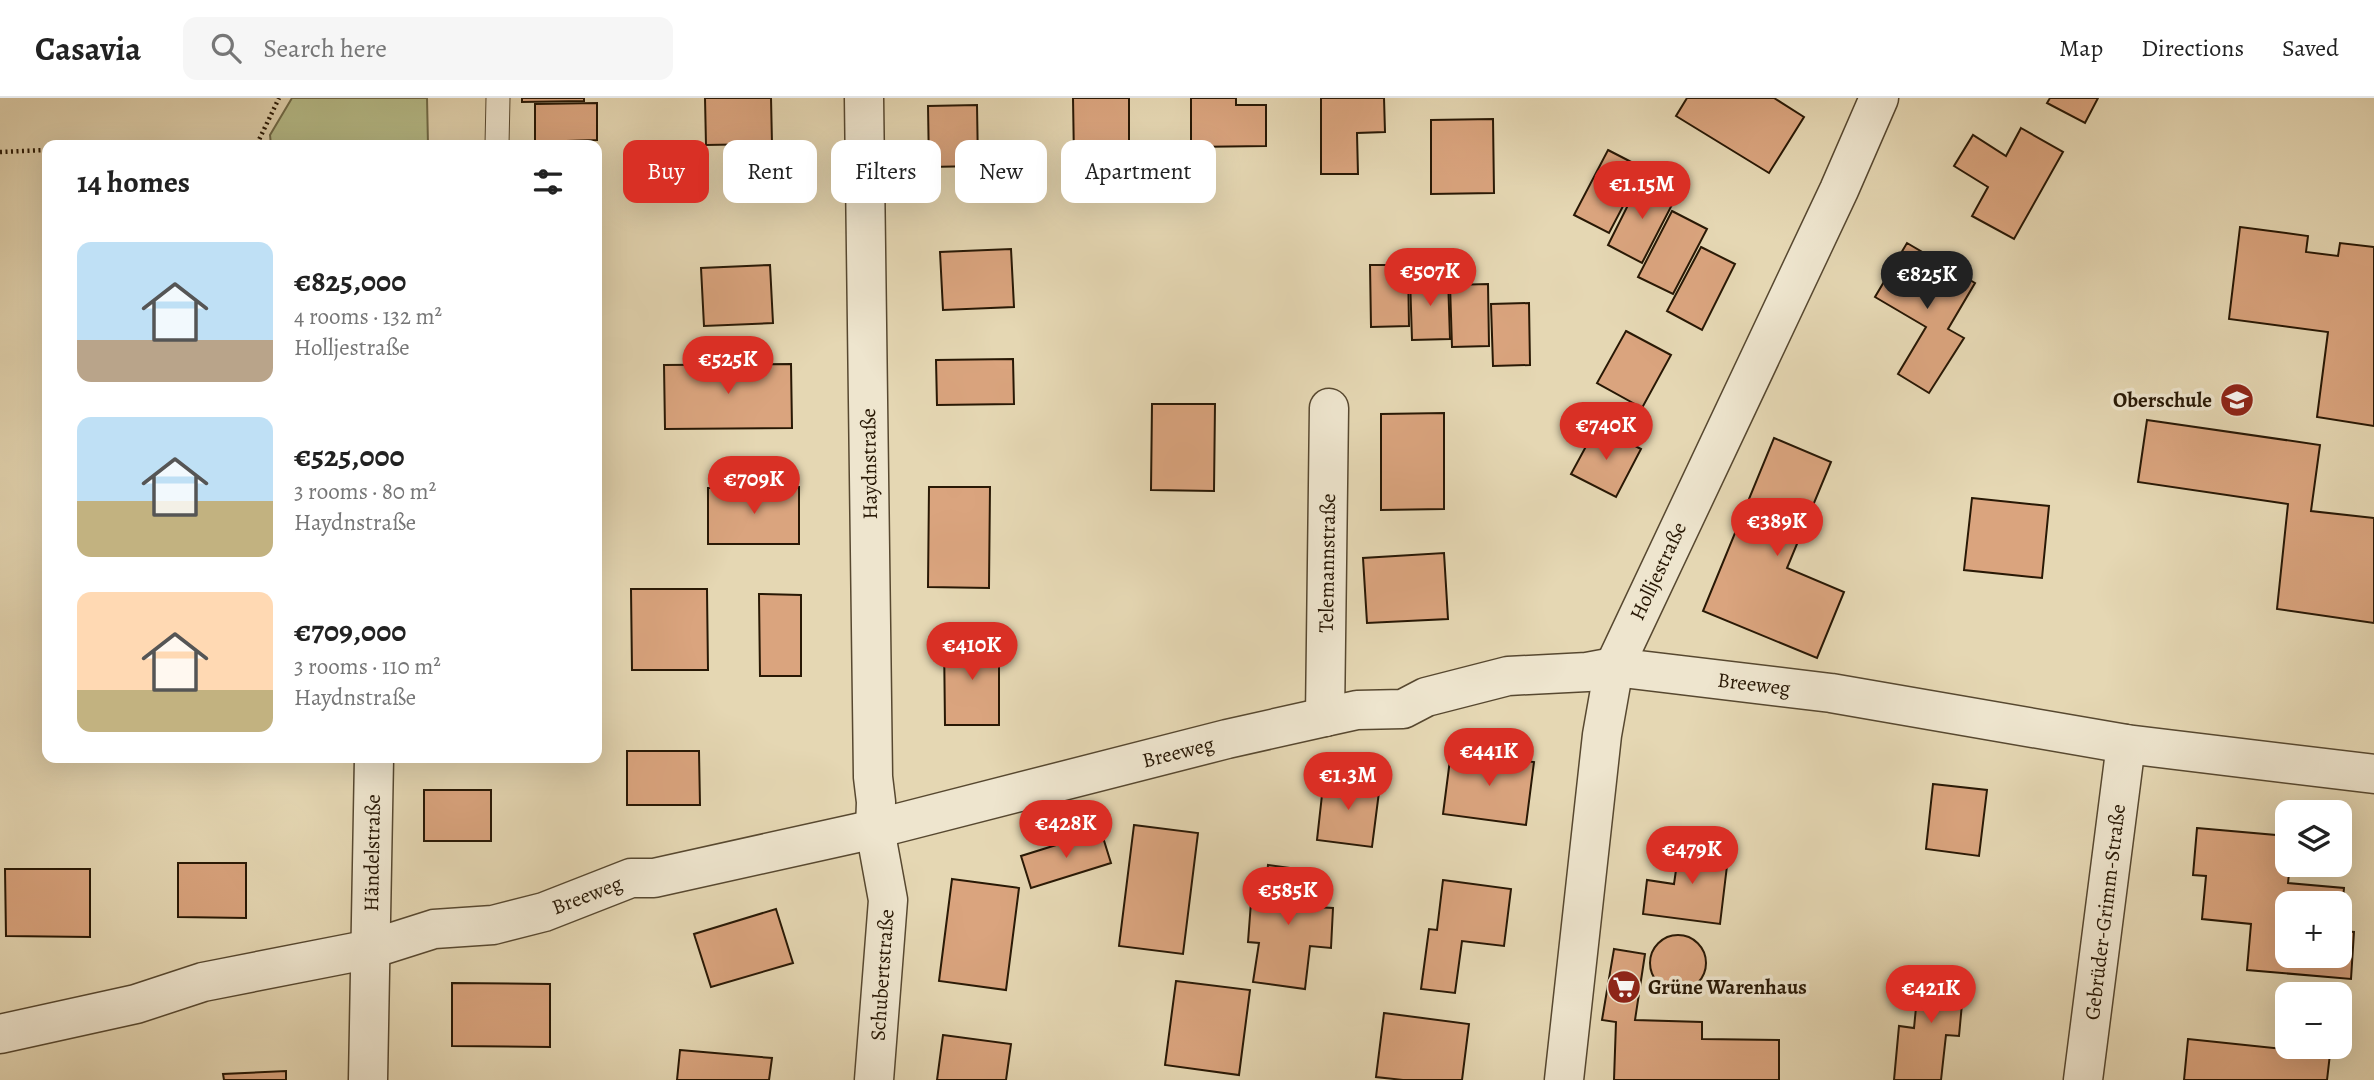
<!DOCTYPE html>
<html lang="en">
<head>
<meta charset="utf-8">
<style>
	:root { --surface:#fff; --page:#f6f6f6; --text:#222; --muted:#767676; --line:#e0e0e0; --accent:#d93025 }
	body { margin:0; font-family:Alegreya,serif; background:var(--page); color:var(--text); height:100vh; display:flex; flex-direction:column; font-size:26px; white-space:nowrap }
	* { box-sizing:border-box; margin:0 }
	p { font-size:23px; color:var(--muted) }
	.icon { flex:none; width:38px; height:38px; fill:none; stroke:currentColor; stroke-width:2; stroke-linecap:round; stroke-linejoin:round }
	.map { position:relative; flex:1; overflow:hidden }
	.side { position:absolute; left:42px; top:42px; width:560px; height:623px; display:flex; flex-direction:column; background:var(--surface); border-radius:14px; box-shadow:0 7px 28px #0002 }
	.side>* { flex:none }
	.banner { position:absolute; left:623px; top:42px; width:665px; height:63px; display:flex; gap:14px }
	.buttons { position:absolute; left:2275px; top:702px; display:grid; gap:14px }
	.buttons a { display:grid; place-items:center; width:77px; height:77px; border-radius:14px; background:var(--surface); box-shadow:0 7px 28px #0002; font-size:35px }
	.price { position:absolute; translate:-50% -60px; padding:0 16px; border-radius:24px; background:var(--accent); color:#fff; font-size:23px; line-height:46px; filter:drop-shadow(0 2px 4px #0008) }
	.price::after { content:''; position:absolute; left:50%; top:42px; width:21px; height:16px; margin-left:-10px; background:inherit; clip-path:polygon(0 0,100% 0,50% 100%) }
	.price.active { background:#222; color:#fff }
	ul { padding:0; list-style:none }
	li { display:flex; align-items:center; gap:21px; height:175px; padding:0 35px }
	li span { display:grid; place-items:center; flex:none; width:196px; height:140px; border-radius:14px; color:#555 }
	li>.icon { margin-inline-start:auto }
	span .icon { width:84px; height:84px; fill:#fffc; stroke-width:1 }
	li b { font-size:30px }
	h2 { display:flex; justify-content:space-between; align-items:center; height:84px; padding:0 35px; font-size:30px }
	.chip { padding:0 24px; border-radius:14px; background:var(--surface); box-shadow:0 7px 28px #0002; font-size:24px; line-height:63px }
	.chip.active { background:var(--accent); color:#fff }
	header { display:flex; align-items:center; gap:42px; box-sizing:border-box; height:98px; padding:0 35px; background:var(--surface); border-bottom:2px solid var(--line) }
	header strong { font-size:33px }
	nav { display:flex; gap:38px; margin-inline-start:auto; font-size:24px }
	.search { width:490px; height:63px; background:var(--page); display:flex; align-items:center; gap:18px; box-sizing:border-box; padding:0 24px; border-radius:14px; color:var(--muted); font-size:26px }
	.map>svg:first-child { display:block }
	.green { fill:#b7be8b; stroke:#706b48; stroke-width:2 }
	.building { fill:#daa47e; stroke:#281805; stroke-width:2; fill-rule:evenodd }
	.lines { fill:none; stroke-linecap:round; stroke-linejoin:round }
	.service-casing { stroke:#574830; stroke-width:25 }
	.minor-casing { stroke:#574830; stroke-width:41 }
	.path { stroke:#281805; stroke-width:4.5; stroke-dasharray:2 3.5; stroke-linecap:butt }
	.service { stroke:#eee5ce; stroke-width:23 }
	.minor { stroke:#eee5ce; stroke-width:38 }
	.labels { text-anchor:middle; stroke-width:7; stroke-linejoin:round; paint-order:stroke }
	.poi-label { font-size:21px; font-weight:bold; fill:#281805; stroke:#eee5ce; text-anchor:end }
	.street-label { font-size:21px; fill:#281805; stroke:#eee5ce }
</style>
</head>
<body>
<header>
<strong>Casavia</strong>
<div class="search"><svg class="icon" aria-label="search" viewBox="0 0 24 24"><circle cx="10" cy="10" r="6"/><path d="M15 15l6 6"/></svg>Search here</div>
<nav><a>Map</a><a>Directions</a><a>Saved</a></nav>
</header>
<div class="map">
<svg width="2374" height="982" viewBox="0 0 2374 982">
	<rect width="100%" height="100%" fill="#e5d7b3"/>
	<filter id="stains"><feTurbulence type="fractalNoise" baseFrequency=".00286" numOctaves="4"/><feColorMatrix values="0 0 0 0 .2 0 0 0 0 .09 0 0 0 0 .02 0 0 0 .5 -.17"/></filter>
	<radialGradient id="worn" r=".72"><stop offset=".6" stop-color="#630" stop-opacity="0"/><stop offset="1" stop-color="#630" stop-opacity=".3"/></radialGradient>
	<polygon class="green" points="292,0 427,0 428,47 271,47 270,37"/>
	<g class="building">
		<polygon points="522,0 584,0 584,3 522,4"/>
		<polygon points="705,0 771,0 772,46 706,47"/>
		<polygon points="1073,0 1129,0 1129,61 1074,62"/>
		<polygon points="1191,0 1236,0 1236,7 1266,7 1266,48 1191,49"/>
		<polygon points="1321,0 1384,0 1385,34 1357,35 1358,76 1321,76"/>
		<polygon points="1687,0 1774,0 1804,19 1769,75 1676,18"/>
		<polygon points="2050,0 2098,0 2085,25 2047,5"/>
		<polygon points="597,5 597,42 535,44 535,6"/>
		<polygon points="977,7 978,68 929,69 928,8"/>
		<polygon points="1493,21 1494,95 1431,96 1431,22"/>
		<polygon points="2021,30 2063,54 2014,141 1972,118 1988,89 1954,68 1973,37 2006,58"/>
		<polygon points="583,46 583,47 521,47"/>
		<polygon points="1608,52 1643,70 1609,135 1574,117"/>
		<polygon points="1641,81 1676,99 1642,165 1608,147"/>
		<polygon points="1672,113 1707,131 1673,196 1638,179"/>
		<polygon points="2240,129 2308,138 2306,154 2338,158 2340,145 2374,149 2374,328 2317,319 2328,234 2229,221"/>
		<polygon points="1907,145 1975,185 1948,231 1964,240 1929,295 1898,276 1926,229 1875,199"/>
		<polygon points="1701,149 1735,166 1702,232 1667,213"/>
		<polygon points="1011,151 1014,209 943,212 940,154"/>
		<polygon points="770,167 773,225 704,228 701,170"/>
		<polygon points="1370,167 1408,167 1409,228 1371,229"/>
		<polygon points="1448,179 1450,241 1412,242 1410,180"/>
		<polygon points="1488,186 1489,248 1452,249 1450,187"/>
		<polygon points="1529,205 1530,267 1493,268 1491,206"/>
		<polygon points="1626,233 1671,257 1642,310 1597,285"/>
		<polygon points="1013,261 1014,306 937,307 936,262"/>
		<polygon points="791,266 792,330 665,331 664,267"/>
		<polygon points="1152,306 1215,306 1214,393 1151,392"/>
		<polygon points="1444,315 1444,411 1381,412 1381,316"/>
		<polygon points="2147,322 2320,347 2311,413 2374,420 2374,525 2277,511 2288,406 2138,384"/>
		<polygon points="1597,328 1641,351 1616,399 1571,376"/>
		<polygon points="1774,340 1831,364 1787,470 1844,494 1817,560 1703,513"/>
		<polygon points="799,389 799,446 708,446 708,390"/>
		<polygon points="929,389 990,389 989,490 928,489"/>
		<polygon points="1972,400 2049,408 2042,480 1964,472"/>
		<polygon points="1444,455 1448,521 1367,525 1363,460"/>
		<polygon points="631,491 707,491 708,572 632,572"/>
		<polygon points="759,496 801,497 801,578 760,578"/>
		<polygon points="944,541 999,541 999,627 945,627"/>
		<polygon points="627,653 699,653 700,707 627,707"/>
		<polygon points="1451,654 1534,664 1526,727 1443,716"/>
		<rect x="226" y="660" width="45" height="3"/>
		<polygon points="1324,679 1380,686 1372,749 1317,742"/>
		<polygon points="1933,686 1987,692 1979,758 1926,751"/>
		<rect x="424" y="692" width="67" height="51"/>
		<polygon points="1134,727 1198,735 1183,856 1119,848"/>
		<path d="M2197 730 2287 738V766H2290L2288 785 2344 790 2340 833 2354 834 2351 881 2247 872 2251 826 2202 821 2206 778 2193 777ZM2287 805H2340V858H2287Z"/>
		<polygon points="1101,733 1111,765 1031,790 1021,758"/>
		<polygon points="1680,744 1729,751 1720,826 1643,816 1647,782 1674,786"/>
		<polygon points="178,765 246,765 246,820 178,819"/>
		<polygon points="1268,767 1320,774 1315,809 1333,810 1331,850 1310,848 1305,891 1253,884 1259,845 1248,844 1251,804 1264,805"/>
		<polygon points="5,771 90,771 90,839 6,838"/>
		<polygon points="952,781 1019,790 1006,892 939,883"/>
		<polygon points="1443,782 1511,791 1504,848 1462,843 1455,895 1421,891 1429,831 1437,832"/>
		<polygon points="776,811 793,865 711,889 694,836"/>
		<circle cx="1678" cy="865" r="28"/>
		<polygon points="1614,851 1645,856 1635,922 1702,924 1702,941 1779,942 1779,982 1614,982 1616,924 1602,922"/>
		<polygon points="1920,869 1965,873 1959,938 1946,937 1941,982 1894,982 1899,928 1914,930"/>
		<polygon points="1176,883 1250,892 1239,977 1165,967"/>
		<polygon points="452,885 550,886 550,949 452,948"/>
		<polygon points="1384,915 1469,926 1462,982 1403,982 1376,979"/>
		<polygon points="943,937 1011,946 1006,982 937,982"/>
		<polygon points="2188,941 2330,956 2327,982 2184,982"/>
		<polygon points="680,952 772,960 769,982 677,982"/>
		<polygon points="286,973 286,982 224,982 223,976"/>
	</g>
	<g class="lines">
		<g class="service-casing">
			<polyline id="service" points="497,47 498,0"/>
		</g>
		<g class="minor-casing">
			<g id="minor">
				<polyline points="864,0 873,679 876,704 875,731 888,802 874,982"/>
				<polyline points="1325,619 1329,310"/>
				<polyline points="0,936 136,906 203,884 371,851 434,831 493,827 544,814 631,780 654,780 875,731 1227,641 1325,619 1357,612 1403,611 1426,599 1508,578 1587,574 1614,569 1831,595 2126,646 2374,676"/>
				<polyline points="368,982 374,660"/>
				<polyline points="1564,982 1602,637 1614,569 1839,92 1879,0"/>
				<polyline points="2083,982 2126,646"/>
			</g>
		</g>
		<g class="path">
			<polyline points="257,46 279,0"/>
			<polyline points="204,47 257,45"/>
			<polyline points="0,54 47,52"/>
		</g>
		<use href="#service" class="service"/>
		<use href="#minor" class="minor"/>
	</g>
	<defs>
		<g id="school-disc" transform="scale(1.75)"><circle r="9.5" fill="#8f2418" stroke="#eee5ce"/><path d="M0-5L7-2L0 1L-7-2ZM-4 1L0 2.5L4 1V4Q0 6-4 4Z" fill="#fff"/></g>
		<g id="supermarket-disc" transform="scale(1.75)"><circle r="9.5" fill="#8f2418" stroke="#eee5ce"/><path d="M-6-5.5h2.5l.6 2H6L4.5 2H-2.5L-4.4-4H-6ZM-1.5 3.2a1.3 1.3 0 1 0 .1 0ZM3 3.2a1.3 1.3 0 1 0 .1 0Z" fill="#fff"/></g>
	</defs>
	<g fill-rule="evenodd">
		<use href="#school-disc" x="2237" y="302"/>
		<use href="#supermarket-disc" x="1624" y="889"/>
	</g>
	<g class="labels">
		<g class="poi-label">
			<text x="2212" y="309">Oberschule</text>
			<text x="1648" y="896" text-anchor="start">Grüne Warenhaus</text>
		</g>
		<g class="street-label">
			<text transform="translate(869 366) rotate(-91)" y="7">Haydnstraße</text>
			<text transform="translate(1327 465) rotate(-89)" y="7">Telemannstraße</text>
			<text transform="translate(1658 473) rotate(-65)" y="7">Holljestraße</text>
			<text transform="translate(1754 586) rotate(7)" y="7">Breeweg</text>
			<text transform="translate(1178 654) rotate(-14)" y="7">Breeweg</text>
			<text transform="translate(372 755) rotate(-89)" y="7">Händelstraße</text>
			<text transform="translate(587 797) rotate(-21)" y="7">Breeweg</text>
			<text transform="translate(2105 814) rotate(-83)" y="7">Gebrüder-Grimm-Straße</text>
			<text transform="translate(882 877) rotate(-86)" y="7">Schubertstraße</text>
		</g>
	</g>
	<rect width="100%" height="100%" filter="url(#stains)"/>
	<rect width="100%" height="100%" fill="url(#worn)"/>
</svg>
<div class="buttons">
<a><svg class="icon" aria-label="layers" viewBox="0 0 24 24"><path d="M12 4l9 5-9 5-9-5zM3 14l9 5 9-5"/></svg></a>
<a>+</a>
<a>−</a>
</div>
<b class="price" style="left:1642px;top:123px">€1.15M</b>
<b class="price" style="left:1430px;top:210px">€507K</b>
<b class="price active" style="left:1927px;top:213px">€825K</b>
<b class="price" style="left:728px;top:298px">€525K</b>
<b class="price" style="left:1606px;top:364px">€740K</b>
<b class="price" style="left:754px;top:418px">€709K</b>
<b class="price" style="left:1777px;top:460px">€389K</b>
<b class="price" style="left:972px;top:584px">€410K</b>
<b class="price" style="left:1489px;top:690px">€441K</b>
<b class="price" style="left:1348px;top:714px">€1.3M</b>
<b class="price" style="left:1066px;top:762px">€428K</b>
<b class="price" style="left:1692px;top:788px">€479K</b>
<b class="price" style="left:1288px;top:829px">€585K</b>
<b class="price" style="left:1931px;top:927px">€421K</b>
<div class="banner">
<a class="chip active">Buy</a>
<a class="chip">Rent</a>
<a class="chip">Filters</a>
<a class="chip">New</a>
<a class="chip">Apartment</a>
</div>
<section class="side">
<h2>14 homes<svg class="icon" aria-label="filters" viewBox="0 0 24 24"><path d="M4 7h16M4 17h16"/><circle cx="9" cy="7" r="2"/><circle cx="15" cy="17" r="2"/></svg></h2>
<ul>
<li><span style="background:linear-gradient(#bfe0f5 70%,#b9a48a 0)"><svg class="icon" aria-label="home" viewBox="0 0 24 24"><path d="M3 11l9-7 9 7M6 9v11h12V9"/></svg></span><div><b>€825,000</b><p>4 rooms · 132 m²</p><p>Holljestraße</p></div></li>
<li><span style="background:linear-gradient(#bfe0f5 60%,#c2b280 0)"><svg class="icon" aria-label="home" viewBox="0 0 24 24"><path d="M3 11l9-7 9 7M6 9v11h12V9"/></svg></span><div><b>€525,000</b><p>3 rooms · 80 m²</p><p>Haydnstraße</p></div></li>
<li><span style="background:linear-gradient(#ffd9b3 70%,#c2b280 0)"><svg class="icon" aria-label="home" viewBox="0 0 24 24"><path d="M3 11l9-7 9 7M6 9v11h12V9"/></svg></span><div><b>€709,000</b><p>3 rooms · 110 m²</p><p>Haydnstraße</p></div></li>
</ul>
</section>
</div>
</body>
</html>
